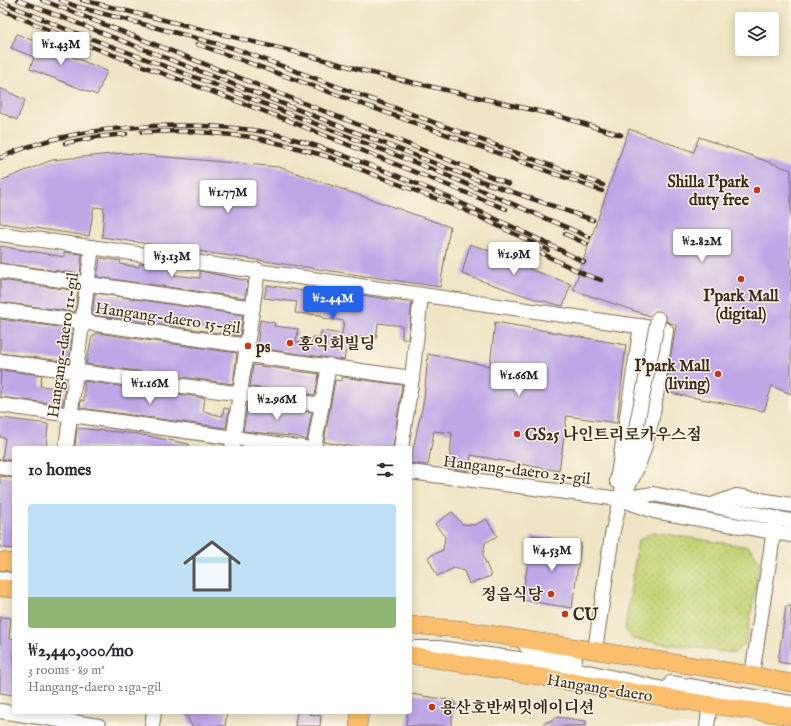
<!DOCTYPE html>
<html lang="en">
<head>
<meta charset="utf-8">
<style>
	:root { --surface:#fff; --page:#f7f7f7; --text:#2b2b33; --muted:#7c7c81; --accent:#2563eb }
	body { margin:0; font-family:"IM FELL English","Noto Serif KR",serif; background:var(--page); color:var(--text); height:100vh; display:flex; flex-direction:column; font-size:15px; white-space:nowrap }
	* { box-sizing:border-box; margin:0 }
	p { font-size:13px; color:var(--muted) }
	.icon { flex:none; width:22px; height:22px; fill:none; stroke:currentColor; stroke-width:2; stroke-linecap:round; stroke-linejoin:round }
	.map { position:relative; flex:1; overflow:hidden }
	.details { position:absolute; left:12px; top:446px; width:400px; height:268px; display:flex; flex-direction:column; background:var(--surface); border-radius:4px; box-shadow:0 2px 10px #0003 }
	.details>* { flex:none }
	.controls { position:absolute; left:735px; top:12px; display:grid; gap:8px }
	.controls a { display:grid; place-items:center; width:44px; height:44px; border-radius:4px; background:var(--surface); box-shadow:0 2px 10px #0003; font-size:20px }
	.price { position:absolute; translate:-50% -34px; padding:0 9px; border-radius:4px; background:#fff; color:#222; font-size:13px; line-height:26px; filter:drop-shadow(0 1px 2px #0008) }
	.price::after { content:''; position:absolute; left:50%; top:24px; width:12px; height:9px; margin-left:-6px; background:inherit; clip-path:polygon(0 0,100% 0,50% 100%) }
	.price.on { background:var(--accent); color:#fff }
	ul { padding:0; list-style:none }
	li { display:grid; align-content:center; gap:8px; height:212px; padding:0 16px }
	li span { display:grid; place-items:center; height:124px; border-radius:4px; color:#555 }
	li>.icon { margin-inline-start:auto }
	span .icon { width:72px; height:72px; fill:#fffc; stroke-width:1 }
	li b { font-size:17px }
	h2 { display:flex; justify-content:space-between; align-items:center; height:48px; padding:0 16px; font-size:17px }
	.map>svg:first-child { display:block }
	.park { fill:url(#park-dots); stroke:#807f4a }
	.building { fill:#bea7e7 }
	.lines { fill:none; stroke-linecap:round; stroke-linejoin:round }
	.minor-casing { stroke:#7a6b58; stroke-width:16 }
	.major-casing { stroke:#7a6b58; stroke-width:18 }
	.minor { stroke:#fff; stroke-width:14 }
	.major { stroke:#fabe6d; stroke-width:17 }
	.rail-casing { stroke:#3b2a1e; stroke-width:4.5 }
	.rail { stroke:#fcf5e5; stroke-width:3; stroke-dasharray:9; stroke-linecap:butt }
	.minor-bridge-casing { stroke:#7a6b58; stroke-width:16; stroke-linecap:butt }
	.minor-bridge { stroke:#fff; stroke-width:14 }
	.poi-dot { fill:#c8321e; stroke:#fcf5e5; stroke-width:1.5 }
	.labels { text-anchor:middle; stroke-width:3; stroke-linejoin:round; paint-order:stroke }
	.poi-label { font-size:16px; font-weight:bold; fill:#3b2a1e; stroke:#fcf5e5; text-anchor:start }
	.street-label { font-size:16px; fill:#3b2a1e; stroke:#fcf5e5 }
</style>
</head>
<body>
<div class="map">
<svg width="791" height="726" viewBox="0 0 791 726">
	<defs>
		<pattern id="park-dots" width="8" height="8" patternUnits="userSpaceOnUse"><rect width="8" height="8" fill="#c4d476"/><path d="M2 2h.1M6 6h.1" fill="none" stroke="#a9b666" stroke-width="1.8" stroke-linecap="round"/></pattern>
	</defs>
	<rect width="100%" height="100%" fill="#fcf5e5"/>
	<filter id="ink" filterUnits="userSpaceOnUse"><feTurbulence type="fractalNoise" baseFrequency=".025" numOctaves="2"/><feDisplacementMap in="SourceGraphic" scale="8" xChannelSelector="R" yChannelSelector="G"/><feConvolveMatrix kernelMatrix="1 2 1 2 8 2 1 2 1" color-interpolation-filters="sRGB"/></filter>
	<filter id="wash" filterUnits="userSpaceOnUse"><feTurbulence type="fractalNoise" baseFrequency=".012" numOctaves="4" result="noise"/><feDisplacementMap in="SourceGraphic" scale="16" xChannelSelector="R" yChannelSelector="G"/><feGaussianBlur stdDeviation="0.9" result="paint"/><feColorMatrix in="noise" values="0 0 0 0 0 0 0 0 0 0 0 0 0 0 0 0 0 1.4 0 .05"/><feComposite in="paint" operator="in"/></filter>
	<g filter="url(#wash)">
		<rect width="100%" height="100%" fill="#efe4c5"/>
		<polygon class="park" points="653,532 749,547 760,561 746,642 734,653 632,639 625,629 638,541"/>
		<g id="blocks">
			<g class="building">
				<polygon points="17,34 107,71 97,95 30,69 34,57 11,48"/>
				<polygon points="0,88 25,100 17,120 0,112"/>
				<polygon points="629,129 694,152 699,137 791,170 791,394 772,386 764,411 665,392 676,325 666,321 666,316 660,311 655,311 650,316 573,290"/>
				<polygon points="123,153 279,167 450,227 440,287 102,237 104,208 94,207 89,236 0,223 0,181 52,160"/>
				<polygon points="470,244 530,265 529,269 571,284 563,306 535,299 462,274"/>
				<polygon points="0,246 64,257 64,252 82,254 80,274 0,263"/>
				<polygon points="100,258 121,261 120,264 139,267 140,263 175,268 174,275 200,278 200,271 248,281 245,298 97,277"/>
				<polygon points="0,280 78,291 75,312 0,302"/>
				<polygon points="267,285 316,293 317,288 412,303 408,339 402,339 402,326 378,323 376,339 349,336 344,360 257,348 260,320 275,323 274,326 298,329 296,342 311,345 313,337 320,339 321,331 342,334 344,321 322,318 322,315 295,313 297,302 264,298"/>
				<polygon points="95,293 243,315 240,336 92,315"/>
				<polygon points="0,319 73,329 69,362 0,353"/>
				<polygon points="495,322 626,345 617,423 567,416 559,471 471,455 469,471 449,468 452,433 434,431 428,465 410,463 424,399 428,354 490,366"/>
				<polygon points="97,333 237,353 233,384 86,364 92,337"/>
				<polygon points="253,365 319,374 315,395 250,387"/>
				<polygon points="1,370 42,375 40,386 65,389 63,405 0,397"/>
				<polygon points="342,377 402,385 393,448 369,448 354,446 354,447 324,442 335,380 342,381"/>
				<polygon points="84,381 205,398 203,411 221,416 223,415 224,408 229,409 226,428 80,408 81,400 84,401"/>
				<polygon points="248,403 312,412 307,440 300,437 243,431"/>
				<polygon points="0,418 48,424 46,448 14,448 14,461 2,459 5,438 0,437"/>
				<polygon points="77,428 138,434 189,444 189,448 75,447"/>
				<polygon points="0,476 14,478 14,549 0,547"/>
				<polygon points="452,512 462,524 475,525 486,519 497,536 485,543 483,556 491,576 469,584 464,571 454,568 437,576 428,557 443,550 445,537 435,524"/>
				<polygon points="532,535 581,543 572,608 522,600"/>
				<polygon points="786,606 791,606 791,664 778,662"/>
				<polygon points="0,617 11,618 9,638 14,639 14,695 0,693"/>
				<polygon points="411,694 455,701 451,726 406,726 408,712 410,712"/>
				<polygon points="184,712 227,712 225,726 192,726"/>
				<polygon points="297,712 309,712 309,714 321,716 320,726 295,726"/>
				<polygon points="558,717 586,721 586,726 539,726"/>
			</g>
		</g>
	</g>
	<g filter="url(#ink)">
		<use href="#blocks" fill-opacity="0" stroke="#7a6b58" stroke-width="1"/>
		<g class="lines">
			<g class="minor-casing">
				<g id="minor">
					<path d="M0 234 666 330C657 385 653 453 620 499"/>
					<polyline points="0,271 253,308"/>
					<polyline points="0,310 248,346"/>
					<polyline points="247,355 412,378"/>
					<polyline points="0,361 322,405"/>
					<polyline points="0,405 305,448"/>
					<polyline points="66,448 92,247"/>
					<polyline points="232,448 258,270"/>
					<polyline points="314,448 329,365"/>
					<polyline points="401,448 412,378 421,296"/>
					<polyline points="0,467 14,470"/>
					<polyline points="410,472 620,499 654,511 791,535"/>
					<polyline points="617,481 641,326"/>
					<polyline points="621,499 653,494 791,521"/>
					<polyline points="712,505 736,496 791,505"/>
					<polyline points="0,578 14,581"/>
					<polyline points="526,646 575,659"/>
					<polyline points="410,648 439,648 548,663 681,693"/>
					<polyline points="595,650 612,535 634,438"/>
					<polyline points="752,675 775,523"/>
					<polyline points="671,683 791,703"/>
					<polyline points="0,711 99,726"/>
					<polyline points="152,726 154,712"/>
					<polyline points="707,726 710,705"/>
				</g>
			</g>
			<g class="major-casing">
				<g id="major">
					<polyline points="0,561 14,563"/>
					<polyline points="0,588 14,589"/>
					<polyline points="410,625 458,629 752,675 791,683"/>
					<polyline points="410,655 710,705 791,716"/>
					<polyline points="358,726 360,712"/>
				</g>
			</g>
			<use href="#minor" class="minor"/>
			<use href="#major" class="major"/>
			<g class="rail-casing">
				<g id="rail">
					<polyline points="18,0 475,179 593,220"/>
					<polyline points="42,0 509,184"/>
					<polyline points="60,0 78,7 233,48 603,185"/>
					<polyline points="82,0 295,52 376,74 555,115 621,135"/>
					<polyline points="0,1 68,30 221,87 434,170 589,237"/>
					<polyline points="0,9 65,37 282,118 506,209"/>
					<polyline points="197,44 602,191"/>
					<polyline points="142,132 185,131 212,133 252,137 290,146 326,156 465,210 548,250"/>
					<polyline points="65,143 96,137 126,134"/>
					<path d="M0 158C39 140 83 131 126 128 168 124 210 125 252 130 290 135 328 150 364 163 440 191 512 226 584 262"/>
					<polyline points="565,234 587,244"/>
					<polyline points="537,251 584,274 601,280"/>
				</g>
			</g>
			<use href="#rail" class="rail"/>
			<g class="minor-bridge-casing">
				<polyline id="minor-bridge" points="634,438 658,319"/>
			</g>
			<use href="#minor-bridge" class="minor-bridge"/>
		</g>
	</g>
	<g class="poi-dot">
		<circle cx="757" cy="190" r="4"/>
		<circle cx="741" cy="279" r="4"/>
		<circle cx="290" cy="343" r="4"/>
		<circle cx="248" cy="346" r="4"/>
		<circle cx="718" cy="374" r="4"/>
		<circle cx="517" cy="434" r="4"/>
		<circle cx="551" cy="594" r="4"/>
		<circle cx="565" cy="614" r="4"/>
		<circle cx="432" cy="707" r="4"/>
	</g>
	<g class="labels">
		<g class="poi-label">
			<text x="749" y="187" text-anchor="end">Shilla I'park<tspan x="749" dy="18">duty free</tspan></text>
			<text x="741" y="301" text-anchor="middle">I'park Mall<tspan x="741" dy="18">(digital)</tspan></text>
			<text x="298" y="349">홍익회빌딩</text>
			<text x="256" y="352">ps</text>
			<text x="710" y="371" text-anchor="end">I'park Mall<tspan x="710" dy="18">(living)</tspan></text>
			<text x="525" y="440">GS25 나인트리로카우스점</text>
			<text x="543" y="600" text-anchor="end">정읍식당</text>
			<text x="573" y="620">CU</text>
			<text x="440" y="713">용산호반써밋에이디션</text>
		</g>
		<g class="street-label">
			<text transform="translate(168 317) rotate(8)" y="6">Hangang-daero 15-gil</text>
			<text transform="translate(62 345) rotate(-82)" y="6">Hangang-daero 11-gil</text>
			<text transform="translate(517 469) rotate(7)" y="6">Hangang-daero 23-gil</text>
			<text transform="translate(600 687) rotate(9)" y="6">Hangang-daero</text>
		</g>
	</g>
</svg>
<div class="controls">
<a><svg class="icon" aria-label="layers" viewBox="0 0 24 24"><path d="M12 4l9 5-9 5-9-5zM3 14l9 5 9-5"/></svg></a>
</div>
<b class="price" style="left:61px;top:66px">₩1.43M</b>
<b class="price" style="left:228px;top:214px">₩1.77M</b>
<b class="price" style="left:702px;top:263px">₩2.82M</b>
<b class="price" style="left:514px;top:276px">₩1.9M</b>
<b class="price" style="left:172px;top:278px">₩3.13M</b>
<b class="price on" style="left:333px;top:320px">₩2.44M</b>
<b class="price" style="left:519px;top:397px">₩1.66M</b>
<b class="price" style="left:150px;top:405px">₩1.16M</b>
<b class="price" style="left:277px;top:421px">₩2.96M</b>
<b class="price" style="left:552px;top:572px">₩4.53M</b>
<section class="details">
<h2>10 homes<svg class="icon" aria-label="filters" viewBox="0 0 24 24"><path d="M4 7h16M4 17h16"/><circle cx="9" cy="7" r="2"/><circle cx="15" cy="17" r="2"/></svg></h2>
<ul>
<li><span style="background:linear-gradient(#bfe0f5 75%,#8fb573 0)"><svg class="icon" aria-label="home" viewBox="0 0 24 24"><path d="M3 11l9-7 9 7M6 9v11h12V9"/></svg></span><div><b>₩2,440,000/mo</b><p>3 rooms · 89 m²</p><p>Hangang-daero 21ga-gil</p></div></li>
</ul>
</section>
</div>
</body>
</html>
